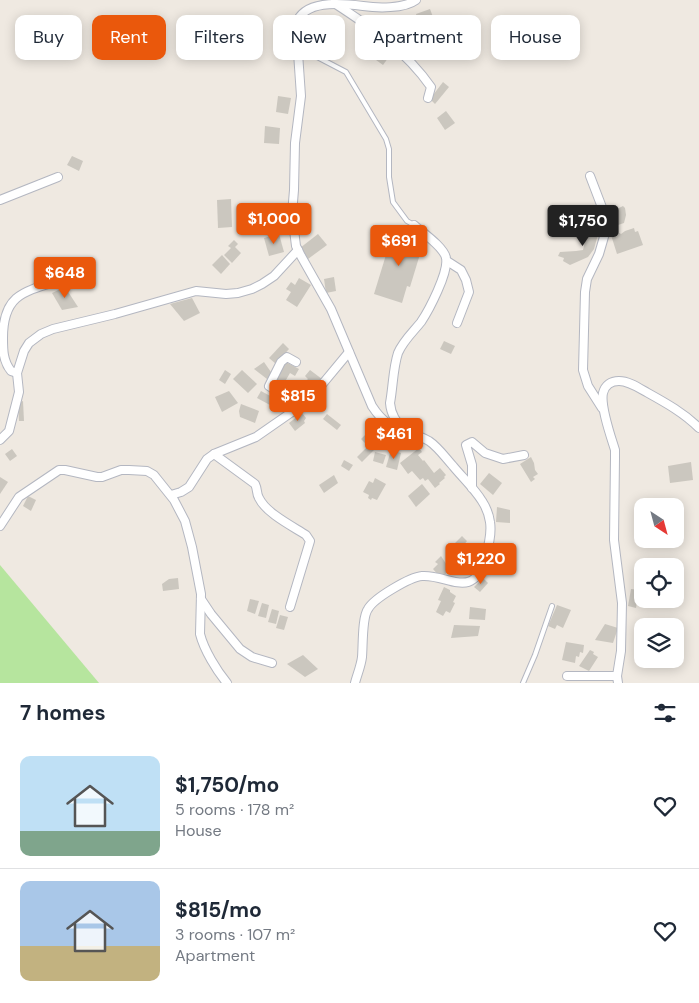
<!DOCTYPE html>
<html lang="en">
<head>
<meta charset="utf-8">
<style>
	:root { --surface:#fff; --page:#f2f2f3; --text:#1f2937; --muted:#747a83; --line:#e0e1e3; --accent:#ea580c }
	body { margin:0; font-family:"DM Sans",sans-serif; background:var(--page); color:var(--text); height:100vh; display:flex; flex-direction:column; font-size:19px; white-space:nowrap }
	* { box-sizing:border-box; margin:0 }
	p { font-size:16px; color:var(--muted) }
	.icon { flex:none; width:28px; height:28px; fill:none; stroke:currentColor; stroke-width:2; stroke-linecap:round; stroke-linejoin:round }
	.map { position:relative; height:683px; overflow:hidden }
	.side { display:flex; flex-direction:column; background:var(--surface); flex:1 }
	.side>* { flex:none }
	.top-card { position:absolute; left:15px; top:15px; width:670px; height:45px; display:flex; gap:10px }
	.needle { width:32px; rotate:144deg }
	.tools { position:absolute; left:634px; top:498px; display:grid; gap:10px }
	.tools a { display:grid; place-items:center; width:50px; height:50px; border-radius:10px; background:var(--surface); box-shadow:0 2px 12px #0003; font-size:25px }
	.price { position:absolute; translate:-50% -42px; padding:0 11px; border-radius:5px; background:var(--accent); color:#fff; font-size:16px; line-height:32px; filter:drop-shadow(0 1px 2px #0008) }
	.price::after { content:''; position:absolute; left:50%; top:30px; width:15px; height:11px; margin-left:-8px; background:inherit; clip-path:polygon(0 0,100% 0,50% 100%) }
	.price.current { background:#222; color:#fff }
	ul { padding:0; list-style:none }
	li { display:flex; align-items:center; gap:15px; height:125px; padding:0 20px }
	li+li { border-top:1px solid var(--line) }
	li span { display:grid; place-items:center; flex:none; width:140px; height:100px; border-radius:10px; color:#555 }
	li>.icon { margin-inline-start:auto }
	span .icon { width:60px; height:60px; fill:#fffc; stroke-width:1 }
	li b { font-size:21px }
	h2 { display:flex; justify-content:space-between; align-items:center; height:60px; padding:0 20px; font-size:21px }
	.pill { padding:0 18px; border-radius:10px; background:var(--surface); box-shadow:0 2px 12px #0003; font-size:18px; line-height:45px }
	.pill.current { background:var(--accent); color:#fff }
	.map>svg:first-child { display:block }
	.green { fill:#b6e59e }
	.building { fill:#cbc7bf }
	.lines { fill:none; stroke-linecap:round; stroke-linejoin:round }
	.lane-casing { stroke:#b4b7c1; stroke-width:6 }
	.street-casing { stroke:#b4b7c1; stroke-width:10 }
	.lane { stroke:#fff; stroke-width:4 }
	.street { stroke:#fff; stroke-width:8 }
</style>
</head>
<body>
<div class="map">
<svg width="699" height="683" viewBox="0 0 699 683">
	<rect width="100%" height="100%" fill="#efe9e1"/>
	<polygon class="green" points="0,565 99,683 0,683"/>
	<g class="building">
		<polygon points="430,9 433,17 423,21 422,17 417,18 416,14"/>
		<polygon points="377,44 391,54 383,65 369,55"/>
		<polygon points="443,82 449,87 435,104 430,99"/>
		<polygon points="278,96 291,98 288,114 276,112"/>
		<polygon points="446,111 455,123 445,130 437,118"/>
		<polygon points="265,126 280,128 279,144 264,143"/>
		<polygon points="72,156 83,161 79,171 67,165"/>
		<polygon points="231,199 232,227 218,228 217,200"/>
		<polygon points="623,206 625,208 626,215 624,223 615,226 609,213"/>
		<polygon points="589,224 600,227 594,249 588,257 570,265 563,261 564,258 558,256 560,252 576,251 583,250"/>
		<polygon points="634,228 635,232 638,231 643,245 617,254 611,235 618,232 621,234 625,231"/>
		<polygon points="393,232 424,241 410,287 407,286 402,303 374,294"/>
		<polygon points="279,234 284,252 269,256 264,238"/>
		<polygon points="318,234 327,245 308,259 300,248"/>
		<polygon points="234,240 238,244 235,247 241,253 232,263 224,255 231,248 228,246"/>
		<polygon points="222,255 230,264 221,274 212,265"/>
		<polygon points="334,277 336,291 326,293 324,279"/>
		<polygon points="299,278 311,285 297,307 286,300 291,292 286,289 291,282 295,285"/>
		<polygon points="65,287 78,307 62,310 52,293"/>
		<polygon points="192,298 200,313 184,321 170,304"/>
		<polygon points="444,341 455,346 451,354 440,349"/>
		<polygon points="283,343 289,349 276,364 269,358"/>
		<polygon points="284,361 299,369 295,376 290,373 282,387 273,382"/>
		<polygon points="264,362 273,375 267,379 254,369"/>
		<polygon points="225,370 231,374 225,384 219,380"/>
		<polygon points="242,370 257,384 248,393 233,379"/>
		<polygon points="310,370 322,379 314,390 305,382 308,379 305,376"/>
		<polygon points="229,391 238,403 222,412 215,397"/>
		<polygon points="261,391 274,398 270,405 257,398"/>
		<polygon points="23,401 24,421 19,421 18,403"/>
		<polygon points="241,404 259,411 255,423 240,417 239,411"/>
		<polygon points="302,413 306,418 304,421 305,423 295,431 289,423"/>
		<polygon points="327,414 341,425 337,430 323,419"/>
		<polygon points="373,427 385,439 362,462 357,457 368,446 361,439"/>
		<polygon points="419,448 422,452 418,455 423,461 424,460 434,473 440,468 446,475 444,477 445,478 439,483 440,484 435,488 428,479 425,481 423,478 420,480 412,471 408,474 400,463"/>
		<polygon points="12,449 17,456 10,461 5,454"/>
		<polygon points="391,450 401,453 397,470 386,467"/>
		<polygon points="375,452 386,455 383,464 373,461"/>
		<polygon points="531,457 534,463 535,470 538,474 533,477 535,479 531,482 520,464"/>
		<polygon points="344,460 353,465 349,471 341,466"/>
		<polygon points="691,462 693,480 670,483 668,466"/>
		<polygon points="489,473 502,483 493,495 480,484"/>
		<polygon points="334,475 338,483 324,493 319,485"/>
		<polygon points="0,477 8,482 0,494"/>
		<polygon points="375,478 386,484 377,500 372,498 371,500 368,498 369,495 363,492 369,481 373,483"/>
		<polygon points="422,484 430,494 416,507 408,496"/>
		<polygon points="28,496 36,500 31,511 23,506"/>
		<polygon points="497,507 510,510 510,523 496,522"/>
		<polygon points="462,536 467,541 461,548 468,555 462,561 449,549"/>
		<polygon points="441,556 450,570 441,578 433,569 438,564 435,562"/>
		<polygon points="178,578 179,589 163,591 162,584 169,579"/>
		<polygon points="483,578 488,583 480,592 474,587"/>
		<polygon points="444,587 450,590 450,592 456,596 453,602 455,603 450,613 446,611 443,616 436,612 441,601 438,600"/>
		<polygon points="631,589 639,590 636,608 628,606"/>
		<polygon points="250,599 259,601 255,614 247,611"/>
		<polygon points="262,603 269,605 266,618 258,616"/>
		<polygon points="557,605 571,610 563,628 557,625 555,629 548,626"/>
		<polygon points="470,607 486,609 485,620 469,619"/>
		<polygon points="272,609 279,611 276,624 268,622"/>
		<polygon points="280,615 288,617 284,630 276,628"/>
		<polygon points="605,624 618,628 613,643 595,640"/>
		<polygon points="454,625 480,626 478,636 451,638"/>
		<polygon points="566,642 584,645 583,653 580,652 579,657 576,656 575,663 562,660"/>
		<polygon points="590,650 594,652 593,654 598,657 589,671 579,666"/>
		<polygon points="303,655 318,669 305,677 287,664"/>
	</g>
	<g class="lines">
		<g class="lane-casing">
			<g id="lane">
				<polyline points="298,47 346,72 386,139 389,149 389,177 393,202 407,221 414,225"/>
				<polyline points="523,683 535,655 552,606"/>
			</g>
		</g>
		<g class="street-casing">
			<g id="street">
				<path d="M334 3C371 27 406 51 431 87L428 98"/>
				<polyline points="590,176 608,223 599,254 587,279 585,292 583,370 588,386 602,408"/>
				<polyline points="0,200 58,177"/>
				<polyline points="447,261 461,270 466,280 469,292 457,323"/>
				<polyline points="296,362 287,357 281,362 269,386 296,403 302,405 306,404 310,399 349,352"/>
				<path d="M17 373 11 371C3 361 3 350 3 338 3 297 21 292 55 282"/>
				<path d="M404 430C396 421 391 415 390 403 393 387 393 368 398 353 403 341 413 332 421 322 429 310 449 272 446 258 444 247 423 233 414 225"/>
				<polyline points="0,440 9,431 19,392 17,373 24,351 29,343 41,334 53,329 115,314 196,291 226,294 238,293 252,289 262,284 274,276 298,250"/>
				<path d="M214 454 255 484C258 490 256 493 259 498 266 513 292 526 306 535L310 541 290 607"/>
				<polyline points="472,488 472,465 466,445 472,442 485,453 503,459 524,455"/>
				<polyline points="171,495 181,492 189,487 207,459 214,454 256,437 302,405"/>
				<path d="M0 526 19 497 59 470H65L97 477H102L121 470H129L147 471 154 475 174 500 185 521 192 547 201 594 200 634C204 650 217 671 227 683"/>
				<polyline points="201,599 211,614 240,649 252,657 272,663"/>
				<polyline points="567,676 617,676"/>
				<path d="M355 683C357 675 361 666 362 657 363 646 362 617 368 609 374 598 410 577 422 576 448 574 473 601 485 559 488 548 492 534 490 522 489 515 486 507 482 501 474 488 462 477 453 466 445 457 438 447 429 441 404 427 390 434 372 406L331 309 301 256 296 246 292 214 294 190 295 143 301 96 296 24C304 0 338 3 363 6 377 8 404 9 416 0"/>
				<path d="M618 683 617 676 621 651 622 603 614 540 615 458V450C611 437 600 406 603 393 605 385 611 381 619 381 629 381 639 388 648 393 666 403 684 413 699 428"/>
			</g>
		</g>
		<use href="#lane" class="lane"/>
		<use href="#street" class="street"/>
	</g>
</svg>
<div class="tools">
<a><svg class="needle" viewBox="-14 -14 28 28"><path d="M0-13l5 13h-10z" fill="#e53935"/><path d="M0 13l5-13h-10z" fill="#747a83"/></svg></a>
<a><svg class="icon" aria-label="locate" viewBox="0 0 24 24"><circle cx="12" cy="12" r="6"/><path d="M12 2v4M12 18v4M2 12h4M18 12h4"/></svg></a>
<a><svg class="icon" aria-label="layers" viewBox="0 0 24 24"><path d="M12 4l9 5-9 5-9-5zM3 14l9 5 9-5"/></svg></a>
</div>
<b class="price" style="left:274px;top:245px">$1,000</b>
<b class="price current" style="left:583px;top:247px">$1,750</b>
<b class="price" style="left:399px;top:267px">$691</b>
<b class="price" style="left:65px;top:299px">$648</b>
<b class="price" style="left:298px;top:422px">$815</b>
<b class="price" style="left:394px;top:460px">$461</b>
<b class="price" style="left:481px;top:585px">$1,220</b>
<div class="top-card">
<a class="pill">Buy</a>
<a class="pill current">Rent</a>
<a class="pill">Filters</a>
<a class="pill">New</a>
<a class="pill">Apartment</a>
<a class="pill">House</a>
</div>
</div>
<section class="side">
<h2>7 homes<svg class="icon" aria-label="filters" viewBox="0 0 24 24"><path d="M4 7h16M4 17h16"/><circle cx="9" cy="7" r="2"/><circle cx="15" cy="17" r="2"/></svg></h2>
<ul>
<li><span style="background:linear-gradient(#bfe0f5 75%,#7fa58c 0)"><svg class="icon" aria-label="home" viewBox="0 0 24 24"><path d="M3 11l9-7 9 7M6 9v11h12V9"/></svg></span><div><b>$1,750/mo</b><p>5 rooms · 178 m²</p><p>House</p></div><svg class="icon" aria-label="heart" viewBox="0 0 24 24"><path d="M12 20l-8-8c-3-5 5-10 8-4 3-6 11-1 8 4z"/></svg></li>
<li><span style="background:linear-gradient(#a9c7e8 65%,#c2b280 0)"><svg class="icon" aria-label="home" viewBox="0 0 24 24"><path d="M3 11l9-7 9 7M6 9v11h12V9"/></svg></span><div><b>$815/mo</b><p>3 rooms · 107 m²</p><p>Apartment</p></div><svg class="icon" aria-label="heart" viewBox="0 0 24 24"><path d="M12 20l-8-8c-3-5 5-10 8-4 3-6 11-1 8 4z"/></svg></li>
</ul>
</section>
</body>
</html>
